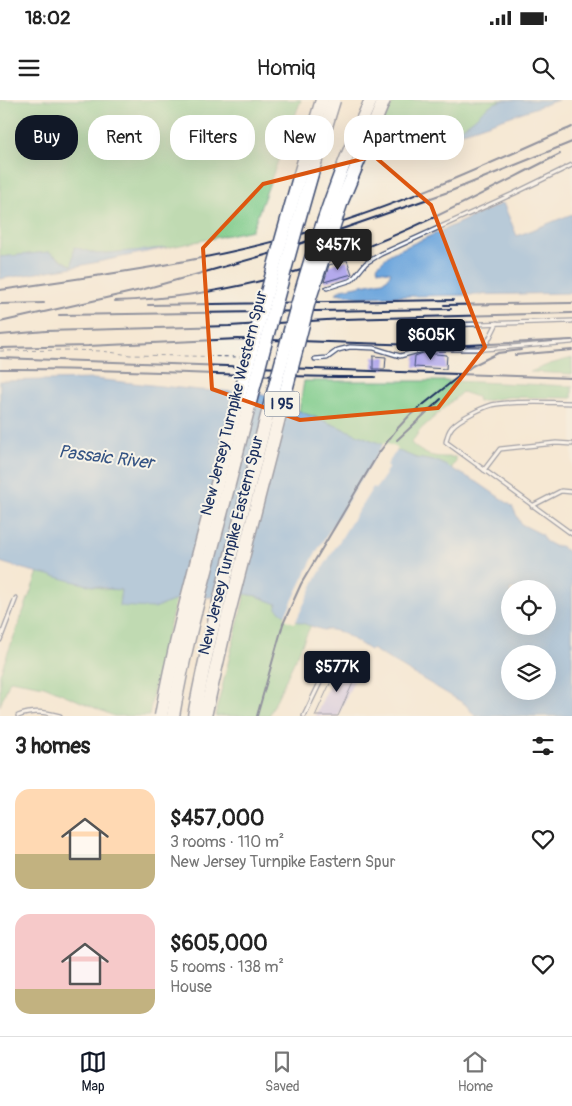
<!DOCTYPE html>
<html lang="en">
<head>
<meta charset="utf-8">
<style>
	:root { --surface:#fff; --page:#f2f2f2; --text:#222; --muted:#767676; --line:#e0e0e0; --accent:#111827 }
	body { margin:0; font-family:Pangolin,sans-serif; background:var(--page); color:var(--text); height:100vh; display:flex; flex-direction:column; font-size:19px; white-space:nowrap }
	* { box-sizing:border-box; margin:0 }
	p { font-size:16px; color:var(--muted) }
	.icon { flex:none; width:28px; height:28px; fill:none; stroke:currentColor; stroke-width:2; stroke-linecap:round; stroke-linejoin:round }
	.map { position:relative; height:616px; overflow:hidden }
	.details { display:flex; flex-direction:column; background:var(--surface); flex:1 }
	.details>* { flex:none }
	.guide { position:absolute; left:15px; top:15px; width:542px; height:45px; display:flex; gap:10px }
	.fabs { position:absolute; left:501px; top:480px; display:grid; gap:10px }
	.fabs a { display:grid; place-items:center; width:55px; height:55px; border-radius:50%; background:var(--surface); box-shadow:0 5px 20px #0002; font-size:25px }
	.price { position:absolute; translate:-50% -42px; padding:0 11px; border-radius:5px; background:var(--accent); color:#fff; font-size:16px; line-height:32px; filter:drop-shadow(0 1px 2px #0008) }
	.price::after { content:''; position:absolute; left:50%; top:30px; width:15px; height:11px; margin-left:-8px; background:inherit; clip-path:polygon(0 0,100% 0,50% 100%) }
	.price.current { background:#222; color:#fff }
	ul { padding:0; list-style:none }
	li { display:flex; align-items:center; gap:15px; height:125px; padding:0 15px }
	li span { display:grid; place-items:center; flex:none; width:140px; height:100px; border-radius:15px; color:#555 }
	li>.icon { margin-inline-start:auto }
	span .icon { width:60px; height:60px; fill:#fffc; stroke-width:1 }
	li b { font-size:21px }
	h2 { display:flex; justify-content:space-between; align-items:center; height:60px; padding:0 15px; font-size:21px }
	.pill { padding:0 18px; border-radius:20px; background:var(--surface); box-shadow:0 5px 20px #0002; font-size:18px; line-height:45px }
	.pill.current { background:var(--accent); color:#fff }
	.status { display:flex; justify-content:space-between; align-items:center; height:35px; padding:0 25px; background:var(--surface); direction:ltr }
	.status svg { height:14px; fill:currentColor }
	header { display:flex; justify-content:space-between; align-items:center; height:65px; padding:0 15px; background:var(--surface); font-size:22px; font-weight:600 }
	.menu { display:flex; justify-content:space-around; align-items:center; height:70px; border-top:1px solid var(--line); background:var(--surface); font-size:14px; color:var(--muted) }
	.menu a { display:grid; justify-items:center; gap:2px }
	.menu .current { color:var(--accent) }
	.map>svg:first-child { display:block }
	.green { fill:#7ecb8a; stroke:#4c7d74 }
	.water { fill:#6da6dd; stroke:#446a9e; fill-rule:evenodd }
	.pier { fill:#f5e8d3 }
	.building { fill:#b4aaec }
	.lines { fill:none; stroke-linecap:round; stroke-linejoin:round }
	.lane-casing { stroke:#3c4b70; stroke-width:5.5 }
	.path { stroke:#3c4b70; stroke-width:1; stroke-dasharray:4 4; stroke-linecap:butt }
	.lane { stroke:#fff; stroke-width:3 }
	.rail { stroke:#1b2f5e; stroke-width:2 }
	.highway-bridge-casing { stroke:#3c4b70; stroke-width:15; stroke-linecap:butt }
	.highway-bridge { stroke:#fff; stroke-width:12 }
	.marked { fill:none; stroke:#de5710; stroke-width:4; stroke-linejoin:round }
	.labels { text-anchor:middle; stroke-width:4; stroke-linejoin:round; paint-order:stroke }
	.shield { fill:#f7f3e8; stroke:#5d6a87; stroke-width:1 }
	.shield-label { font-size:15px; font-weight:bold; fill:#1b2f5e }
	.street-label { font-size:16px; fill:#1b2f5e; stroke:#f7f3e8 }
	.water-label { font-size:18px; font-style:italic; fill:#345384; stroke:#f7f3e8 }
</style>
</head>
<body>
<div class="status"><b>18:02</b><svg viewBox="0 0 49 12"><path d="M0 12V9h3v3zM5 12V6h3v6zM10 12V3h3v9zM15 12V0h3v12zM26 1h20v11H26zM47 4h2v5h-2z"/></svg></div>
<header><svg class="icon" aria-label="menu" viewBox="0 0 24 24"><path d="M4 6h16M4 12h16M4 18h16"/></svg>Homiq<svg class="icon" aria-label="search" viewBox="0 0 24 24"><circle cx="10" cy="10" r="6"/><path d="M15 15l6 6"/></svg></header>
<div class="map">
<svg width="572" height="616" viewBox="0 0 572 616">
	<rect width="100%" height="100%" fill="#f7f3e8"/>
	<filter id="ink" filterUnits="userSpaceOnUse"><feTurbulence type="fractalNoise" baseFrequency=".02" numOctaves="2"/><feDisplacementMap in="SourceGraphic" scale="10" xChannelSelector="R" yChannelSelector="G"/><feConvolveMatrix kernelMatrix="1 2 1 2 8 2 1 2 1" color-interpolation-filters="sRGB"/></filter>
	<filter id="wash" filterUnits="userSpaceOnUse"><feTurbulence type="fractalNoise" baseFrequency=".0096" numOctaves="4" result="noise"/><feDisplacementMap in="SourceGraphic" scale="20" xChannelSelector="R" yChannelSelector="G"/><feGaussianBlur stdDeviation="1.12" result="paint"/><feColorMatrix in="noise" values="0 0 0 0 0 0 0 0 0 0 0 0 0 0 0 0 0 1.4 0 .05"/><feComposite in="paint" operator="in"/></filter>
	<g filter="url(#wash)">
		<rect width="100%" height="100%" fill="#f5e8d3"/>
		<g class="green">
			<polygon points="0,0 301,0 252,130 166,148 97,154 74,147 73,166 49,152 0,157"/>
			<path d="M395 0H505C483 6 480 17 463 27 437 41 395 54 366 59L379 27Z"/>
			<polygon points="572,258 572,274 530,272 550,264"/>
			<path d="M304 281H452L572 286V298L509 297 478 302 477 297 462 292 421 329 411 343C427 358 435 357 456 357V361L451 369 435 361 416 358 299 311Z"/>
			<polygon points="38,472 104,489 121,490 119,505 154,508 176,500 153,593 149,616 114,616 44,586 10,580 0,606 0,574"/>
			<polygon points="245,494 257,496 277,504 289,519 311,525 269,616 215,616"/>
		</g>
		<g class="water">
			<path d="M505 0H558L473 29 415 46C432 39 454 34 469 23 484 12 484 5 505 0Z"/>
			<polygon points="503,103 517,136 572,114 572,193 358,197 336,193 342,189 383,181 388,178 391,172 378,170 377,166 390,154"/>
			<polygon points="74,147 97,154 166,148 73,167 0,179 0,157 49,152 72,166"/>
			<path d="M94 279 199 290 255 293 270 297 299 311 416 358 439 362 477 382 512 406 521 424 541 434 545 441 554 446H561L572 456V616H475L465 604 372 549 370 550C358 543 339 527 323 530L290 519 277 509V504L257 496 245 494 176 500 154 508 119 506 121 490C98 488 75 482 53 476 35 472 18 468 0 462V281ZM510 489H548V526H510ZM510 554H548V591H510Z"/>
		</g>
		<polygon class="pier" points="384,343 398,348 387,365 389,367 385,373 386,374 376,388 373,387 315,480 295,523 288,521 284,518 314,456"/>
		<g id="blocks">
			<g class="building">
				<polygon points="347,160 352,174 324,182 329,165"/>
				<polygon points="423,253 447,255 446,269 414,267 415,256"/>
				<polygon points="373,256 386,257 385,269 373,269"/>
				<polygon points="338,566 357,574 338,616 315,616"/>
			</g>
		</g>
	</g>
	<g filter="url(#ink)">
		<use href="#blocks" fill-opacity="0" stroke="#3c4b70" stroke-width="1"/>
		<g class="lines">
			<g class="lane-casing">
				<g id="lane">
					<polyline points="327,188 352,180 366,163 381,154 515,93 572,65"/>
					<polyline points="447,225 572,221"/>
					<polyline points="485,249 572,242"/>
					<polyline points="315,259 327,258 338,250 350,247 374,248 400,256 426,249 484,249 497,223"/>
					<path d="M572 303C548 302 521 301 497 304 486 305 459 319 452 327 448 332 447 336 446 342L572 434"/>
					<polyline points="484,370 500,349 556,343 572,344"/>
					<polyline points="532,406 561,391 572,392"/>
					<polyline points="0,540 16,498"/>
					<path d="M18 616C32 610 45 612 60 616"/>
					<polyline points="304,616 329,564"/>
				</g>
			</g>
			<polyline class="path" points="0,251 69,250 102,251 130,255 240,257"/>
			<use href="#lane" class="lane"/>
			<g class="rail">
				<path d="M0 190C105 175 210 161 312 131 402 104 487 65 572 27"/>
				<path d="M115 201C194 198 274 182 348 154 421 127 490 89 560 54"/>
				<polyline points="0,204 44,203"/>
				<polyline points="148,205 453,200"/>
				<polyline points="444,205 572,203"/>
				<polyline points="59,215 451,209"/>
				<polyline points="0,222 141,190 276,152 451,91 572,42"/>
				<polyline points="0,235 46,231 229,226 343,219 572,213"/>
				<polyline points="0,248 88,246 238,239 446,246 572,240"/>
				<polyline points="515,255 572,250"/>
				<polyline points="0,258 572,278"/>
				<path d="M0 269C125 268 250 278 375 277"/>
				<polyline points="397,340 441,299"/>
				<polyline points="257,616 283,524 301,484 378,354 396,330 410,315 472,266 498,253 521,250"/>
			</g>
			<g class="highway-bridge-casing">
				<g id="highway-bridge">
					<path d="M161 616C175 538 197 461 217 384 250 255 283 127 322 0"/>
					<path d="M173 616C186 538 209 461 229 384 262 255 295 127 334 0"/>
					<path d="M194 616C209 533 232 452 253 370 286 243 316 120 371 0"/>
					<polyline points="205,616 226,524 309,201 342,101 384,0"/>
				</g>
			</g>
			<use href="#highway-bridge" class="highway-bridge"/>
		</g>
	</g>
	<path d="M0 0H572V616H0ZM374 56 431 105 485 247 438 308 300 320 212 289 203 148 263 84Z" fill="#f5e8d3" fill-opacity=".55" fill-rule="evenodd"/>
	<path class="marked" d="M374 56 431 105 485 247 438 308 300 320 212 289 203 148 263 84Z"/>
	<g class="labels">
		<rect class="shield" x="264.5" y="291.5" width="35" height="25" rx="4"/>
		<g class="shield-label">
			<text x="282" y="309">I 95</text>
		</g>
		<g class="street-label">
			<text transform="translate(233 303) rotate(-76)" y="6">New Jersey Turnpike Western Spur</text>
			<text transform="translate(230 445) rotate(-76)" y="6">New Jersey Turnpike Eastern Spur</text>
		</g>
		<g class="water-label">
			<text transform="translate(106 357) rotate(7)" y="6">Passaic River</text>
		</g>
	</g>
</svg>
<div class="fabs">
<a><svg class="icon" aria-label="locate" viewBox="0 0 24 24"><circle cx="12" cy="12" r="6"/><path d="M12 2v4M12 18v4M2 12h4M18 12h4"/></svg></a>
<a><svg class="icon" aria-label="layers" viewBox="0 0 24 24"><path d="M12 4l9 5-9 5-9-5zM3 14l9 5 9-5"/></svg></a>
</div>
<b class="price current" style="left:338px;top:171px">$457K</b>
<b class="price" style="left:431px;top:261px">$605K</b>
<b class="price" style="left:337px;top:593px">$577K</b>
<div class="guide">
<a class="pill current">Buy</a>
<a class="pill">Rent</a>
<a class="pill">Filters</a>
<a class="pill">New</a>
<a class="pill">Apartment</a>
</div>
</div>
<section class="details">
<h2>3 homes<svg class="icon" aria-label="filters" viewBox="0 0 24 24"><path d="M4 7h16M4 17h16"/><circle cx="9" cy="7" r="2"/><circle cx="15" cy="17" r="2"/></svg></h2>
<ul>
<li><span style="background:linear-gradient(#ffd9b3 65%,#c2b280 0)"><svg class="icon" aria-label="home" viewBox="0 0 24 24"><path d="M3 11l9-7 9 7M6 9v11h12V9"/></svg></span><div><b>$457,000</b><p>3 rooms · 110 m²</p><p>New Jersey Turnpike Eastern Spur</p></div><svg class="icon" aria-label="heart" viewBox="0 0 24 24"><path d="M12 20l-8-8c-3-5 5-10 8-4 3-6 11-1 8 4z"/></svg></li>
<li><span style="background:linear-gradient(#f6c9c9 75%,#c2b280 0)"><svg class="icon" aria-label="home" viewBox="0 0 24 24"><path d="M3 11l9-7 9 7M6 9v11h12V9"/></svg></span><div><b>$605,000</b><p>5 rooms · 138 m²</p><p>House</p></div><svg class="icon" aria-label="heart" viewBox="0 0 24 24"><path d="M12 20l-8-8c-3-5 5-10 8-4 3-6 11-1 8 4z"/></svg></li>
</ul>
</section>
<nav class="menu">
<a class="current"><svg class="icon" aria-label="map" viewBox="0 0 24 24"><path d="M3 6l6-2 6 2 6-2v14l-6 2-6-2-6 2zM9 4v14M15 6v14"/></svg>Map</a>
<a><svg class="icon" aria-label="saved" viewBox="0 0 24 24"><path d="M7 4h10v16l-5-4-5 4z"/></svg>Saved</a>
<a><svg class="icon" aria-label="home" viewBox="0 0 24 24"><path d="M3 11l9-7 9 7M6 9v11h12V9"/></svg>Home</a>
</nav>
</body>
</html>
